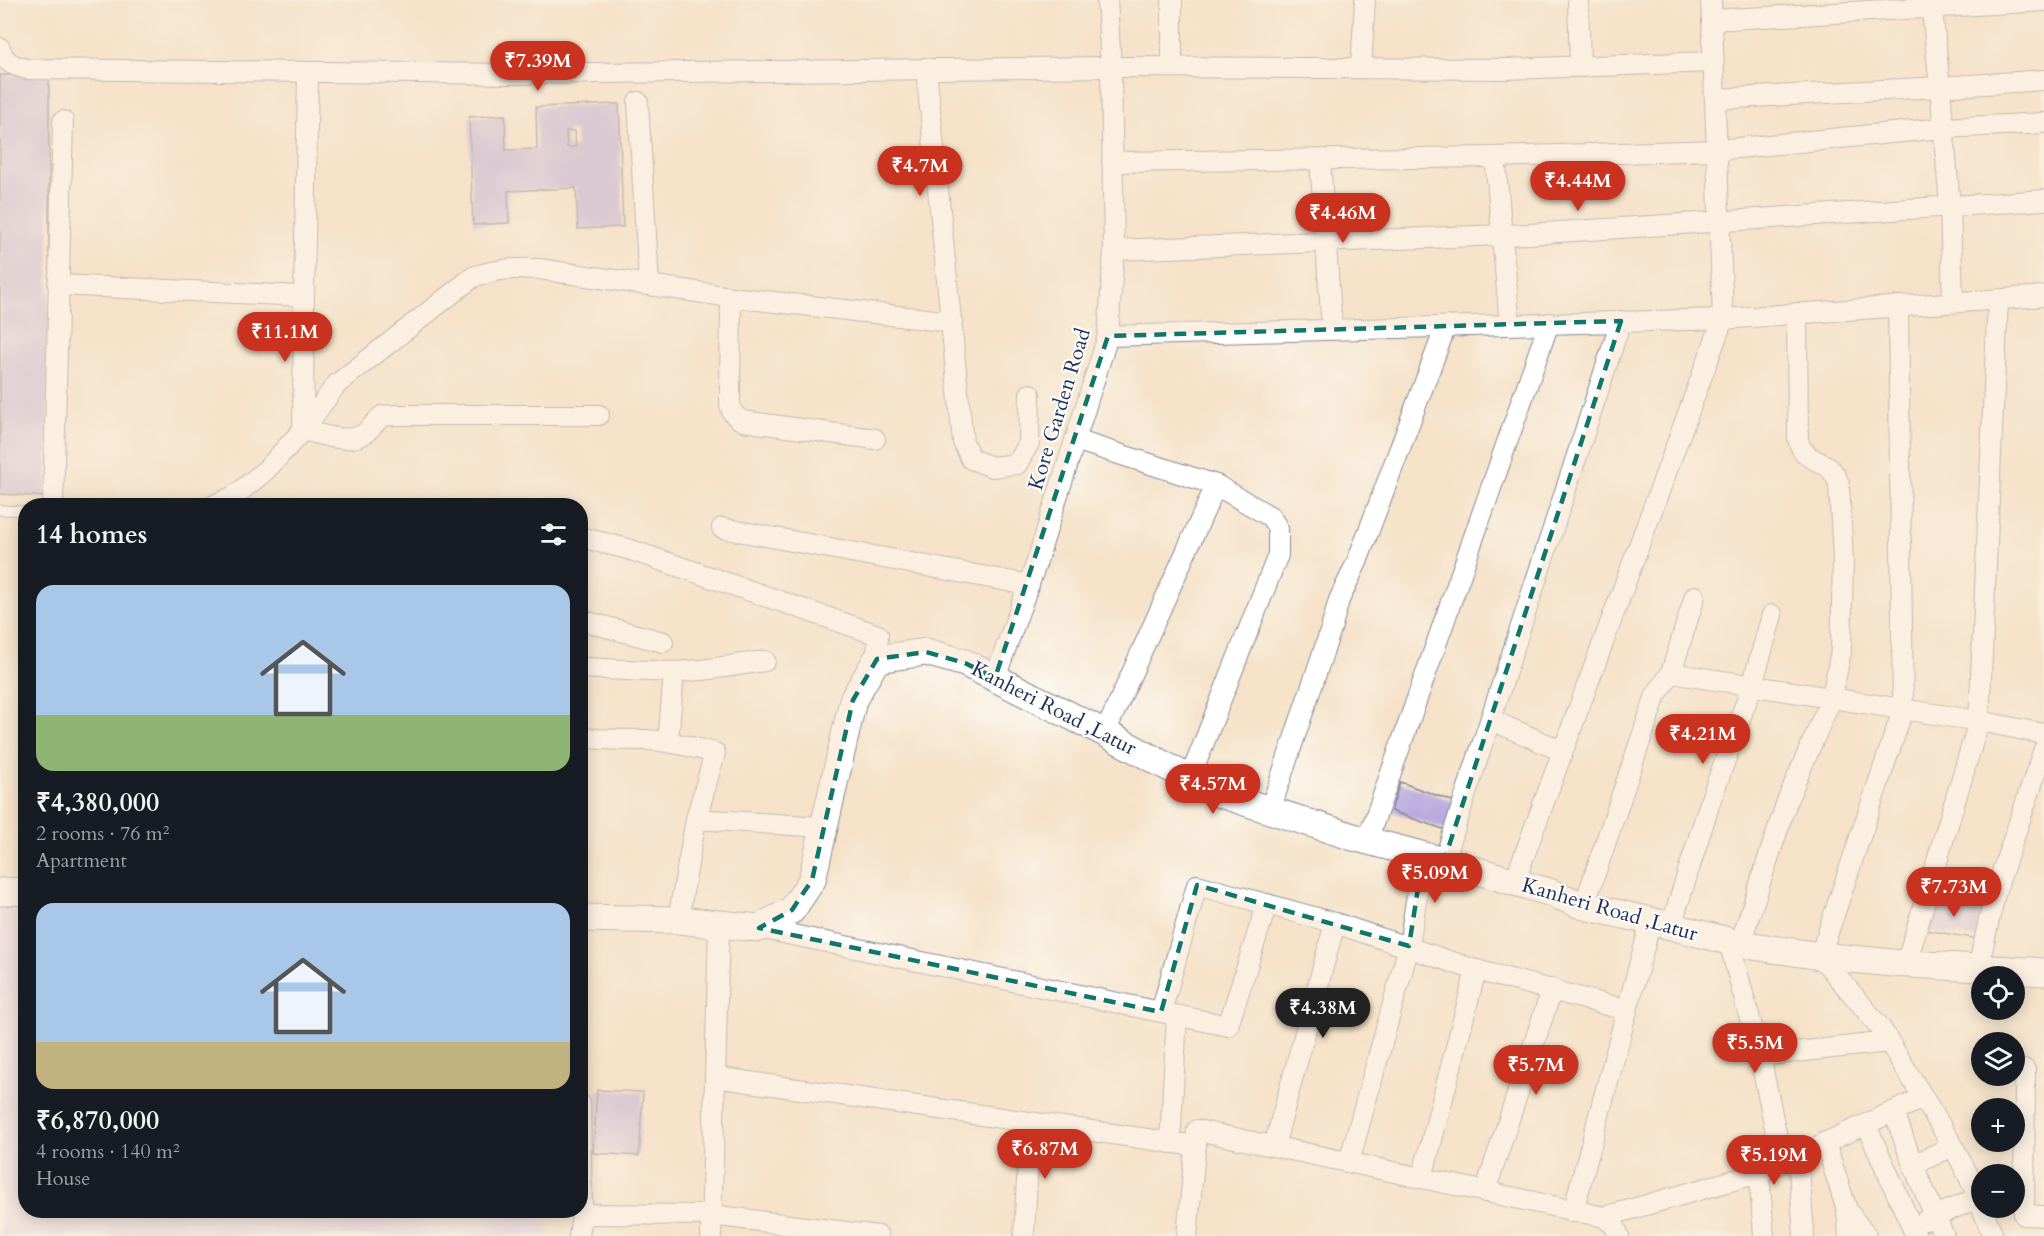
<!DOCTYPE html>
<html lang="en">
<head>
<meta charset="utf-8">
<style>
	:root { --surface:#171b24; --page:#20242c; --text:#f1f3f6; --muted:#9ea1a6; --accent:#c8321e }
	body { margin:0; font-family:Cardo,serif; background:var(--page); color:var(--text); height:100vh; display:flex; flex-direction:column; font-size:22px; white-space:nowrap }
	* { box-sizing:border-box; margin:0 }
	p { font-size:20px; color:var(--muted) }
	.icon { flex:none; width:33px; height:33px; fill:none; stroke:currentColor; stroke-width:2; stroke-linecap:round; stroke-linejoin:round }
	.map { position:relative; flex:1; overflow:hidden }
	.details { position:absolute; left:18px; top:498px; width:570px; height:720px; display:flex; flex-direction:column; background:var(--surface); border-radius:24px; box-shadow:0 3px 15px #0003 }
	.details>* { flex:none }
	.buttons { position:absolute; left:1971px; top:966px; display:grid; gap:12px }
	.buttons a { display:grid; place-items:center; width:54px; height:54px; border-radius:50%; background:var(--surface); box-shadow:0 3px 15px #0003; font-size:30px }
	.price { position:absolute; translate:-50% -51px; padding:0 14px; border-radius:21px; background:var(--accent); color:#fff; font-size:20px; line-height:39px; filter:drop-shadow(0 2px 3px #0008) }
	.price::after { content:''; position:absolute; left:50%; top:36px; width:18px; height:14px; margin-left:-9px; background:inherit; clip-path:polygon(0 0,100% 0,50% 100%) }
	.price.selected { background:#222; color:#fff }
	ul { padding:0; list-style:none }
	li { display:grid; align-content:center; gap:12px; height:318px; padding:0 18px }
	li span { display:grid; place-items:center; height:186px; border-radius:18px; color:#555 }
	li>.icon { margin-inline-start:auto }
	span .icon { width:108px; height:108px; fill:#fffc; stroke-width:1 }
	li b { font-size:26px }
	h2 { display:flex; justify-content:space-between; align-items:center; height:72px; padding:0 18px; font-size:26px }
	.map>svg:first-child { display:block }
	.built { fill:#e2d4f3 }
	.building { fill:#b9abdd; fill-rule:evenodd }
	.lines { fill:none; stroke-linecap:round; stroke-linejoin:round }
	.lane-casing { stroke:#888893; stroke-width:11 }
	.street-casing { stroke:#888893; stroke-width:22 }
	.secondary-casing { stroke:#888893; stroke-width:29 }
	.lane { stroke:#fff; stroke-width:9 }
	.street { stroke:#fff; stroke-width:20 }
	.secondary { stroke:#fff; stroke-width:27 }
	.marked { fill:none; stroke:#0f766e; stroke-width:4.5; stroke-dasharray:12 8; stroke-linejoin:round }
	.labels { text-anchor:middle; stroke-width:4.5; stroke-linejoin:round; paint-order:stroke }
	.street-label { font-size:21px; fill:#1b2f5e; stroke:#fdfcf7 }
</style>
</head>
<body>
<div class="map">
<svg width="2044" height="1236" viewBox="0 0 2044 1236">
	<rect width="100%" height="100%" fill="#fdfcf7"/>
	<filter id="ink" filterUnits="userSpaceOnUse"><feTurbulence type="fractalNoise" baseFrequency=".0167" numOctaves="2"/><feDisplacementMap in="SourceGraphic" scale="12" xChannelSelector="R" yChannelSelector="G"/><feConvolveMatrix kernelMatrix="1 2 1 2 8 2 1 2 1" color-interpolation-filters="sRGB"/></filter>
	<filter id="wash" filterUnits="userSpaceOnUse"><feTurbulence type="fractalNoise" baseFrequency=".008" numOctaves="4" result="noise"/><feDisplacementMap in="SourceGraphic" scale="24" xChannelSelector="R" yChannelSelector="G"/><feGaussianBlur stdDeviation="1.35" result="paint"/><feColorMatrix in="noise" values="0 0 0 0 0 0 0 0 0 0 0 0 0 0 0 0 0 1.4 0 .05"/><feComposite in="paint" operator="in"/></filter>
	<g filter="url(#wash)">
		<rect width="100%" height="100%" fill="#f5e2c8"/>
		<polygon class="built" points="25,892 26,1210 547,1210 549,1236 0,1236 0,895"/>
		<g id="blocks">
			<g class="building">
				<polygon points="0,75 49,76 49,343 46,497 0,494"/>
				<path d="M619 104 623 227 578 229 576 188 508 191 509 223 473 225 469 117 505 115 506 150 537 149 536 107ZM566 131H575L576 147H567Z"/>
				<polygon points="1400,782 1455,802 1446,830 1391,811"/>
				<polygon points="1930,897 1984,906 1979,939 1925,930"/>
				<polygon points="597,1090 643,1092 639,1156 593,1153"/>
			</g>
		</g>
	</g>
	<g filter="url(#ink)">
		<use href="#blocks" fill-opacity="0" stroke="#888893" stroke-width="1.5"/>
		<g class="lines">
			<g class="lane-casing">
				<polyline id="lane" points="0,510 26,511"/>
			</g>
			<g class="street-casing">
				<g id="street">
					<polyline points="1172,0 1172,67"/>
					<polyline points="1578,0 1580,67"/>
					<polyline points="1711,0 1712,20"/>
					<polyline points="1931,0 1940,87 2044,80"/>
					<path d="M0 48C4 62 13 66 27 69L513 74 1111 67 1506 69 1713 62"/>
					<polyline points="926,68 963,442 971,459 992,467 1017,464 1029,443 1030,394"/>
					<polyline points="1361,68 1365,0"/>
					<polyline points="1716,99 1940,87 1950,206 1953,302"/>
					<polyline points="638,102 649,285"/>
					<polyline points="1495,157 1510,325"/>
					<polyline points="1320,160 1332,329"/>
					<polyline points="1112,162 1495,157 1717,150 1943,128 2044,123"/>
					<polyline points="1114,250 1529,234 2044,200"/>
					<polyline points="58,285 304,296 308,73"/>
					<path d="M304 296 303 430C320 434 349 445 365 433 371 428 376 421 382 416L395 415H599"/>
					<path d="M731 297 730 398C730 410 732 415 743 421L875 439"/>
					<polyline points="1898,306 1903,710 1820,956 1880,1027 1953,1146 1969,1177 1982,1207"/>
					<polyline points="1108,336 1723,319 2044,296"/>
					<polyline points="1075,440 1216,485 1271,517 1278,529 1278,555 1190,778"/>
					<polyline points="53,506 63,121"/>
					<path d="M212 506 236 495 266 470 303 430 337 384 473 277C495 269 515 268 539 269L731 297 952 322"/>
					<polyline points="722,528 1029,585"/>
					<polyline points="580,537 628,549 878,635 877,659"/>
					<polyline points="580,620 663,642"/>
					<polyline points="580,668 674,672 702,670 765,661"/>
					<polyline points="1671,673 1695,596"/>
					<polyline points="995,678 1036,564 1108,336 1114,250 1111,67 1107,0"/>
					<polyline points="1491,720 1562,751"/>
					<polyline points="1105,733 1216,485"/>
					<path d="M580 737C603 741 624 739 646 740 670 741 692 747 715 753L696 819"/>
					<polyline points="668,742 674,672"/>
					<polyline points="1270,810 1331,629 1339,600 1357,562 1446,326"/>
					<polyline points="1367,841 1549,323"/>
					<polyline points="1444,861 1621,321"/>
					<polyline points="1514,883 1723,319 1712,20 2044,1"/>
					<polyline points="1584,906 1656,695 1671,673 1979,721 2044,734"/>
					<polyline points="678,920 696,819 824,827"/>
					<polyline points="1671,926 1711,799 1752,686 1772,615"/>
					<polyline points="759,928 1228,1026 1267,904"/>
					<polyline points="1729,942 1760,1056 1889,1042"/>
					<path d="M1740 944 1787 801 1832 697 1841 651 1843 560 1839 484C1829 454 1805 468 1798 439L1797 313"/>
					<polyline points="1906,964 1979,721 1998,299"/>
					<polyline points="1978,968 1996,890 2044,749"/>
					<polyline points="1161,1012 1197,885 1335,923 1476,970 1626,1010"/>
					<polyline points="1760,1056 1782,1162"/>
					<polyline points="2025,1070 2024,1215 2044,1216"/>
					<polyline points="715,1077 1196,1146"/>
					<polyline points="580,1104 582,1214 711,1215 878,1236"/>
					<polyline points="1894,1112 1913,1165 1944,1236"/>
					<polyline points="1866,1125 1916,1236"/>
					<polyline points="1825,1142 1847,1210 1849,1236"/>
					<polyline points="1170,1143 1177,1016"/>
					<polyline points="1274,1146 1335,923"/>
					<polyline points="1798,1155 1804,1236"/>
					<polyline points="1349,1162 1409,946 1423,856"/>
					<polyline points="1913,1165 1953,1146"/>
					<polyline points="1759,1173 1764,1236"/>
					<polyline points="1422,1178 1476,970"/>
					<polyline points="1485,1192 1552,989"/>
					<polyline points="1982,1208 1993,1236"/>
					<polyline points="1847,1210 1866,1236"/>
					<polyline points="1573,1212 1651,921"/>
					<polyline points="1604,1217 1759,1173 1923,1098"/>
					<polyline points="1926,1220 1978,1198"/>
					<polyline points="579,1236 582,1214"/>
					<polyline points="711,1236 719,924"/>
					<polyline points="1024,1236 1030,1123"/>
					<polyline points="1187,1236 1197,1130 1604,1217 1614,1225 1619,1236"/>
				</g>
			</g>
			<g class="secondary-casing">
				<g id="secondary">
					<polyline points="0,892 26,891"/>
					<polyline points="580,918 678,920 759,928 792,910 812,880 853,700 877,659 926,652 965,663 1105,733 1214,792 1353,837 1444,861 1549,892 1584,906 1651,921 1740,944 1820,956 1893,963 2044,972"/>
				</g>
			</g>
			<use href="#lane" class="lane"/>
			<use href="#street" class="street"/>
			<use href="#secondary" class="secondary"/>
		</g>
	</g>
	<path d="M0 0H2044V1236H0ZM1621 321 1444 861 1423 856 1409 946 1197 885 1161 1012 759 928 792 910 812 880 853 700 877 659 926 652 965 663 995 678 1108 336Z" fill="#f5e2c8" fill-opacity=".55" fill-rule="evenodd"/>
	<path class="marked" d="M1621 321 1444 861 1423 856 1409 946 1197 885 1161 1012 759 928 792 910 812 880 853 700 877 659 926 652 965 663 995 678 1108 336Z"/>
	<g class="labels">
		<g class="street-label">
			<text transform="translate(1059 409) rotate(-73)" y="7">Kore Garden Road</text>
			<text transform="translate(1054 708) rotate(27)" y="7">Kanheri Road ,Latur</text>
			<text transform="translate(1610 909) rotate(16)" y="7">Kanheri Road ,Latur</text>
		</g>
	</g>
</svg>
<div class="buttons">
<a><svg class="icon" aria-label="locate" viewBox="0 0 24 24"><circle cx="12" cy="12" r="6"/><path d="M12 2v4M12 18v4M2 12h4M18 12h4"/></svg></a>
<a><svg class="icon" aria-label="layers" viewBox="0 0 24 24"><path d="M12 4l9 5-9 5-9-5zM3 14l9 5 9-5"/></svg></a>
<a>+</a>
<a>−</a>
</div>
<b class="price" style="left:538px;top:92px">₹7.39M</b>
<b class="price" style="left:920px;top:197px">₹4.7M</b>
<b class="price" style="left:1578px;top:212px">₹4.44M</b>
<b class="price" style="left:1343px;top:244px">₹4.46M</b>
<b class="price" style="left:285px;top:363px">₹11.1M</b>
<b class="price" style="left:1703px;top:765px">₹4.21M</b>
<b class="price" style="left:1213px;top:815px">₹4.57M</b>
<b class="price" style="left:1435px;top:904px">₹5.09M</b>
<b class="price" style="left:1954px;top:918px">₹7.73M</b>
<b class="price selected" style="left:1323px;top:1039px">₹4.38M</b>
<b class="price" style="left:1755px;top:1074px">₹5.5M</b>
<b class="price" style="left:1536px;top:1096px">₹5.7M</b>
<b class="price" style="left:1045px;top:1180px">₹6.87M</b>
<b class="price" style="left:1774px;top:1186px">₹5.19M</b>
<section class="details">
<h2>14 homes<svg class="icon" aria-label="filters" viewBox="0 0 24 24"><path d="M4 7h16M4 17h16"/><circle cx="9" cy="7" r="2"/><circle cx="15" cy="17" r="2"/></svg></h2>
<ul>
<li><span style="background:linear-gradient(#a9c7e8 70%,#8fb573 0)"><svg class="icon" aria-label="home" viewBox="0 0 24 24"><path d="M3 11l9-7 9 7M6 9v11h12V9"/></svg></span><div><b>₹4,380,000</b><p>2 rooms · 76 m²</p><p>Apartment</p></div></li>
<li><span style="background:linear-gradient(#a9c7e8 75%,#c2b280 0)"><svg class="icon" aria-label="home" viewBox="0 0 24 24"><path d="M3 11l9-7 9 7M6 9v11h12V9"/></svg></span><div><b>₹6,870,000</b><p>4 rooms · 140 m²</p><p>House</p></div></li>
</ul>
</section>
</div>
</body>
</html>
